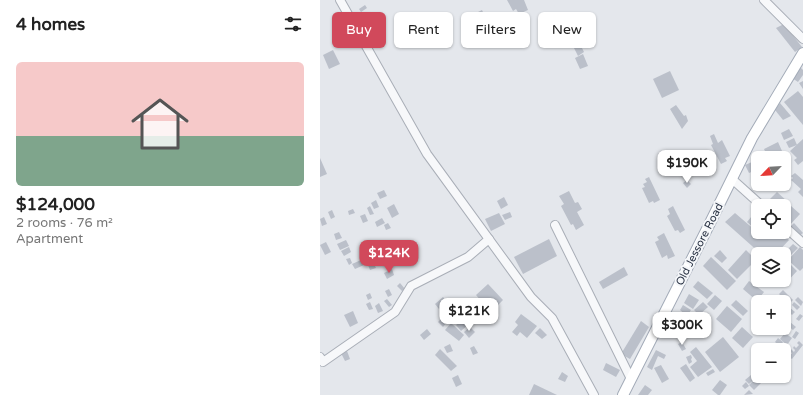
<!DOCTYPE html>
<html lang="en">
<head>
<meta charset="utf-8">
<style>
	:root { --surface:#fff; --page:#f2f2f2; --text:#222; --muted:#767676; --accent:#d1495b }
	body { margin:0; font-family:"Varela Round",sans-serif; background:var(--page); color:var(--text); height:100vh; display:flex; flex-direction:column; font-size:15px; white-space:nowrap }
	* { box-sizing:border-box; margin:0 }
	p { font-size:13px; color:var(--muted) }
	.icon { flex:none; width:22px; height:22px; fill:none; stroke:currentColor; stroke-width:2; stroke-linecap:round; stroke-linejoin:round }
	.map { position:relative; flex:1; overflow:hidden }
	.panel { display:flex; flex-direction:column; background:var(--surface); width:320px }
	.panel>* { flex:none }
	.banner { position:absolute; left:12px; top:12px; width:380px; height:36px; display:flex; gap:8px }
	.needle { width:26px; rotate:245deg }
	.tools { position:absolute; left:431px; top:151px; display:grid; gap:8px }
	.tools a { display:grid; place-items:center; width:40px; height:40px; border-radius:6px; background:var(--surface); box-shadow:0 1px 3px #0004; font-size:20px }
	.price { position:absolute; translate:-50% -34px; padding:0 9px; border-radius:8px; background:#fff; color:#222; font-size:13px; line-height:26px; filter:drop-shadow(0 1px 2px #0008) }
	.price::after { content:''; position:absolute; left:50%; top:24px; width:12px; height:9px; margin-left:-6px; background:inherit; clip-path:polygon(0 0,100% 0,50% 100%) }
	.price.active { background:var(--accent); color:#fff }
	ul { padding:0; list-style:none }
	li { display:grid; align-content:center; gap:8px; height:212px; padding:0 16px }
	li span { display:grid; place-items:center; height:124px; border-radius:6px; color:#555 }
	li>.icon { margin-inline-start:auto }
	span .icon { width:72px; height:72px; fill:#fffc; stroke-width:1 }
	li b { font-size:17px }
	h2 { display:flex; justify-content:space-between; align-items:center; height:48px; padding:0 16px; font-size:17px }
	.chip { padding:0 14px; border-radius:6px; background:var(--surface); box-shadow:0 1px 3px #0004; font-size:14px; line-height:36px }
	.chip.active { background:var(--accent); color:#fff }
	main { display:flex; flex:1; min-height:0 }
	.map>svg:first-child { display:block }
	.building { fill:#bbc0ca }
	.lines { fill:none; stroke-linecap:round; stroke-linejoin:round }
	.minor-casing { stroke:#a9aeb7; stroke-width:10 }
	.major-casing { stroke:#a3abb8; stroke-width:12 }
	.minor { stroke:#f7f8fa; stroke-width:8 }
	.major { stroke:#fff; stroke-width:10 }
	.labels { text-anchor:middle; stroke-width:4; stroke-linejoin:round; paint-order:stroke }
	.street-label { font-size:11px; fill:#2b3445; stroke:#f4f6f9 }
</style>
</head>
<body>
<main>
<section class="panel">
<h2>4 homes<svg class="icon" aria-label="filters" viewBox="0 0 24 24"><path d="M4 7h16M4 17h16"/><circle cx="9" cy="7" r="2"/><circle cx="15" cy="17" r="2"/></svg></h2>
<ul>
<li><span style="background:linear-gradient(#f6c9c9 60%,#7fa58c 0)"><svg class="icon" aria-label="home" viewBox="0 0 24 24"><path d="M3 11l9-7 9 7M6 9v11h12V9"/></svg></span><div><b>$124,000</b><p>2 rooms · 76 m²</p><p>Apartment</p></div></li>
</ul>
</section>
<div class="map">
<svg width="483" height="395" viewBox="0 0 483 395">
	<rect width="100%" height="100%" fill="#e4e7ec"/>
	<g class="building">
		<polygon points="187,0 204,0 208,10 199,14 196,9 193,11"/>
		<polygon points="45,5 47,8 41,12 39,9"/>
		<polygon points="162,10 169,25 159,30 152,15"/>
		<polygon points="464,24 482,47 475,52 456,28"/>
		<polygon points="100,26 105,38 99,41 96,35 92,37 90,31"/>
		<polygon points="260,44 264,52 258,56 254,48"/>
		<polygon points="13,50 20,64 9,69 3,55"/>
		<polygon points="263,54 268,66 260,69 255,58"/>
		<polygon points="480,67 483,70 483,75 478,82 472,78"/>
		<polygon points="350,71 359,90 342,98 333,79"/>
		<polygon points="483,81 483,89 479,83"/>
		<polygon points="478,91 483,97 483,125 464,102"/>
		<polygon points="460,103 471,116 463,120 455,110"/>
		<polygon points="356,105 364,116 366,115 368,121 362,129 350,109"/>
		<polygon points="469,129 473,136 464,140 461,133"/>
		<polygon points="394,134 398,143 402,140 410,156 405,158 407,161 401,164 391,145 393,144 390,136"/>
		<polygon points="474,138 477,145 469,148 466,142"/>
		<polygon points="483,139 483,161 478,165 474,160 477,158 470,151"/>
		<polygon points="458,142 466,160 464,162 464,158 448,158 444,149"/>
		<polygon points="0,158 7,174 0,177"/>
		<polygon points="432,162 436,170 429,173 425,165"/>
		<polygon points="475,173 483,180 483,197 478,192 481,189 471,180 473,178 471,176"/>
		<polygon points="329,177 340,200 334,203 333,201 329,203 322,188 325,187 323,184 327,182 325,179"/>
		<polygon points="367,180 371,184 367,188 363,183"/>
		<polygon points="64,190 67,196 60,199 57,193"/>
		<polygon points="249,191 255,203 258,202 262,209 257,212 264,225 256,230 253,224 251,225 241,206 244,204 239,196"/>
		<polygon points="457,192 468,202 464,206 445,206 444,205"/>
		<polygon points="184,197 188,205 181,209 177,201"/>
		<polygon points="56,200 59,207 54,209 51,203"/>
		<polygon points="74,204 79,214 72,218 67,208"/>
		<polygon points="50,206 54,214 50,215 47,208"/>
		<polygon points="353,206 365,230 360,233 358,230 355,231 347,216 350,214 348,209"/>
		<polygon points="471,206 480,214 468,227 464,223 464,214"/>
		<polygon points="33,209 35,213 29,215 28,211"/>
		<polygon points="12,210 15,217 11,219 8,212"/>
		<polygon points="436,211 438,213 438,228 436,230 427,222"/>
		<polygon points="190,212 192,217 185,220 182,215"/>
		<polygon points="179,213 185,224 171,231 165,219"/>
		<polygon points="415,213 436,231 438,229 438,232 460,232 469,240 456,254 441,254 405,222"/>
		<polygon points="45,214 48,221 43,223 40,216"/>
		<polygon points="4,217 7,224 2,226 0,219"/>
		<polygon points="62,218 65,223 57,227 55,222"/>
		<polygon points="68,223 71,228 66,230 64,225"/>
		<polygon points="474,223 483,233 478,237 469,228"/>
		<polygon points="19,232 22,238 16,240 14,234"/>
		<polygon points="344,233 355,256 348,259 347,255 342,258 335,242 339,240 337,237"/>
		<polygon points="229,239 237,256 203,274 194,257"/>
		<polygon points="26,240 29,246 20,250 17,244"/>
		<polygon points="6,242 11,252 5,255 0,245"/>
		<polygon points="473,244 478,248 468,258 464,253"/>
		<polygon points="29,247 31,252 24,256 21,251"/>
		<polygon points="480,247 483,250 483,268 480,271 468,260"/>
		<polygon points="400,250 407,258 402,263 394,256"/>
		<polygon points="426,250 436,260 417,279 408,270"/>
		<polygon points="391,257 416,281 407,290 383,266"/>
		<polygon points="30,258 32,263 29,265 26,259"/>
		<polygon points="51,258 56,268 50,270 46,260"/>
		<polygon points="41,260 44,265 35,269 32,264"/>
		<polygon points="468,262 477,271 465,284 461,280 464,280 464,265"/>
		<polygon points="304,267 308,275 283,289 279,282"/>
		<polygon points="72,269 74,275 67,279 64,273"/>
		<polygon points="378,281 393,293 387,299 373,287"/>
		<polygon points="429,281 444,292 437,301 423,289"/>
		<polygon points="80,283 85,289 82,291 77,286"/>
		<polygon points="168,284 183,300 176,307 167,298 162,302 156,295"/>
		<polygon points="69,289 72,295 68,297 65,291"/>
		<polygon points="463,290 473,300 469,304 459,294"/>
		<polygon points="50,293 52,298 48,300 46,295"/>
		<polygon points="369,294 379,300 373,309 364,303"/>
		<polygon points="395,295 402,301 394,310 387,304"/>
		<polygon points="123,297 127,302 119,309 115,304"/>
		<polygon points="478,297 483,302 481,306 475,300"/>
		<polygon points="461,298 468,304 464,308 464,302 458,301"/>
		<polygon points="67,299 72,305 69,307 64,301"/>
		<polygon points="416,300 428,311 423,316 411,305"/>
		<polygon points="50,302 53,309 49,310 46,304"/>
		<polygon points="383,302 388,307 379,315 374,310"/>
		<polygon points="474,302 480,307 477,310 472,305"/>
		<polygon points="59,303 63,311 58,313 55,306"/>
		<polygon points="130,305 135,310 127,317 122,312"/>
		<polygon points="363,305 371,310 367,316 360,310"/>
		<polygon points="407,306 422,319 411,332 396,319"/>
		<polygon points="469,307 475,312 472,315 467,310"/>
		<polygon points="33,311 38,323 30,327 24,315"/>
		<polygon points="201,314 217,326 207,338 200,332 197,336 192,332 198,325 195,322"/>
		<polygon points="480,314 483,316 479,321 476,319"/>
		<polygon points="123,317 128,321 123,327 118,322"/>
		<polygon points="144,319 149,324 141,331 136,325"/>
		<polygon points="321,321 329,327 310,359 301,354"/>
		<polygon points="470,322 476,327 473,330 467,325"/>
		<polygon points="131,323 144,335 139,341 125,330"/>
		<polygon points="150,327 155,332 149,338 144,332"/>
		<polygon points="422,327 433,337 423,348 412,338"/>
		<polygon points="220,328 227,335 222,339 215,333"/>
		<polygon points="107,329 111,334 104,340 100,335"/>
		<polygon points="476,331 479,333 475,339 472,337"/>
		<polygon points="465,333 472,338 467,345 460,339"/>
		<polygon points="403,337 419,357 400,372 385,352"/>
		<polygon points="458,338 463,342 460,346 455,342"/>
		<polygon points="479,341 483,345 472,359 469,357 472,353 469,351 471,349 474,352 475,350 473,348 474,346 476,348 479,345 477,343"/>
		<polygon points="362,342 366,349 362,351 358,344"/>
		<polygon points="130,344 133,351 127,353 124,347"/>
		<polygon points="154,346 158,353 153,355 150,348"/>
		<polygon points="376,347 392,367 378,377 370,367 377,361 370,352"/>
		<polygon points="462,348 467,351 464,357 464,350 461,350"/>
		<polygon points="120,349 137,366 131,371 115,355"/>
		<polygon points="336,350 346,355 344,359 338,356 332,370 327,367"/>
		<polygon points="27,351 30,359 25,361 21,353"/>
		<polygon points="371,355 372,358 371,359 372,362 369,364 366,357"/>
		<polygon points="467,356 471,360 466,367 464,365 464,360"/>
		<polygon points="286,363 300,370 296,377 283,370"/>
		<polygon points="366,364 375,378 370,382 360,368"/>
		<polygon points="341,365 349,379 342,383 334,368"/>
		<polygon points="393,369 395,372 388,376 386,373"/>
		<polygon points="242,372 248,376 245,382 238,379"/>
		<polygon points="138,375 142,384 136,387 132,378"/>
		<polygon points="431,375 435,379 429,384 425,380"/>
		<polygon points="438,376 444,380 434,390 429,385"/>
		<polygon points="400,380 407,385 400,395 398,395 392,390"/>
		<polygon points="426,382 429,386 425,389 422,386"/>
		<polygon points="214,384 237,395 209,395"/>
		<polygon points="325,385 332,390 328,395 318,395"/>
		<polygon points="429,390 433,394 424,395"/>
	</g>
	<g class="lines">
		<g class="minor-casing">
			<g id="minor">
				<polyline points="20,0 107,154 211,297 232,318 274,395"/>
				<polyline points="444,0 483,39"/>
				<polyline points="412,179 442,206"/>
				<polyline points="235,225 311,379"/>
				<polyline points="464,226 483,243"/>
				<polyline points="0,357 3,362 75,312 91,286 148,257 169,239"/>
			</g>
		</g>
		<g class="major-casing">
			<polyline id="major" points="303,395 389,225 432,138 483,53"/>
		</g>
		<use href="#minor" class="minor"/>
		<use href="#major" class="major"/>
	</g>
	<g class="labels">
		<g class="street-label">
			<text transform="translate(379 244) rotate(-63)" y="4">Old Jessore Road</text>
		</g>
	</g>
</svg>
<div class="tools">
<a><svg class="needle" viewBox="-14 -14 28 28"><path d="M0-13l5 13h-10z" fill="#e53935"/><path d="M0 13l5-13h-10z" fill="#767676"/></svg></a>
<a><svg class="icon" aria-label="locate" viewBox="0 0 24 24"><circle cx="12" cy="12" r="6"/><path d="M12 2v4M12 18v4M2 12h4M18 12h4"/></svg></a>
<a><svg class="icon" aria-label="layers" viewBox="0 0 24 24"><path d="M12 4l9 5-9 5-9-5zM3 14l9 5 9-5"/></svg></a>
<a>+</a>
<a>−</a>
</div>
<b class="price" style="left:367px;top:184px">$190K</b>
<b class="price active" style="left:69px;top:274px">$124K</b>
<b class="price" style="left:149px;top:332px">$121K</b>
<b class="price" style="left:362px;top:346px">$300K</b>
<div class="banner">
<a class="chip active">Buy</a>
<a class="chip">Rent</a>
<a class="chip">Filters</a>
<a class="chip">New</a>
</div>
</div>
</main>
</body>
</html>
